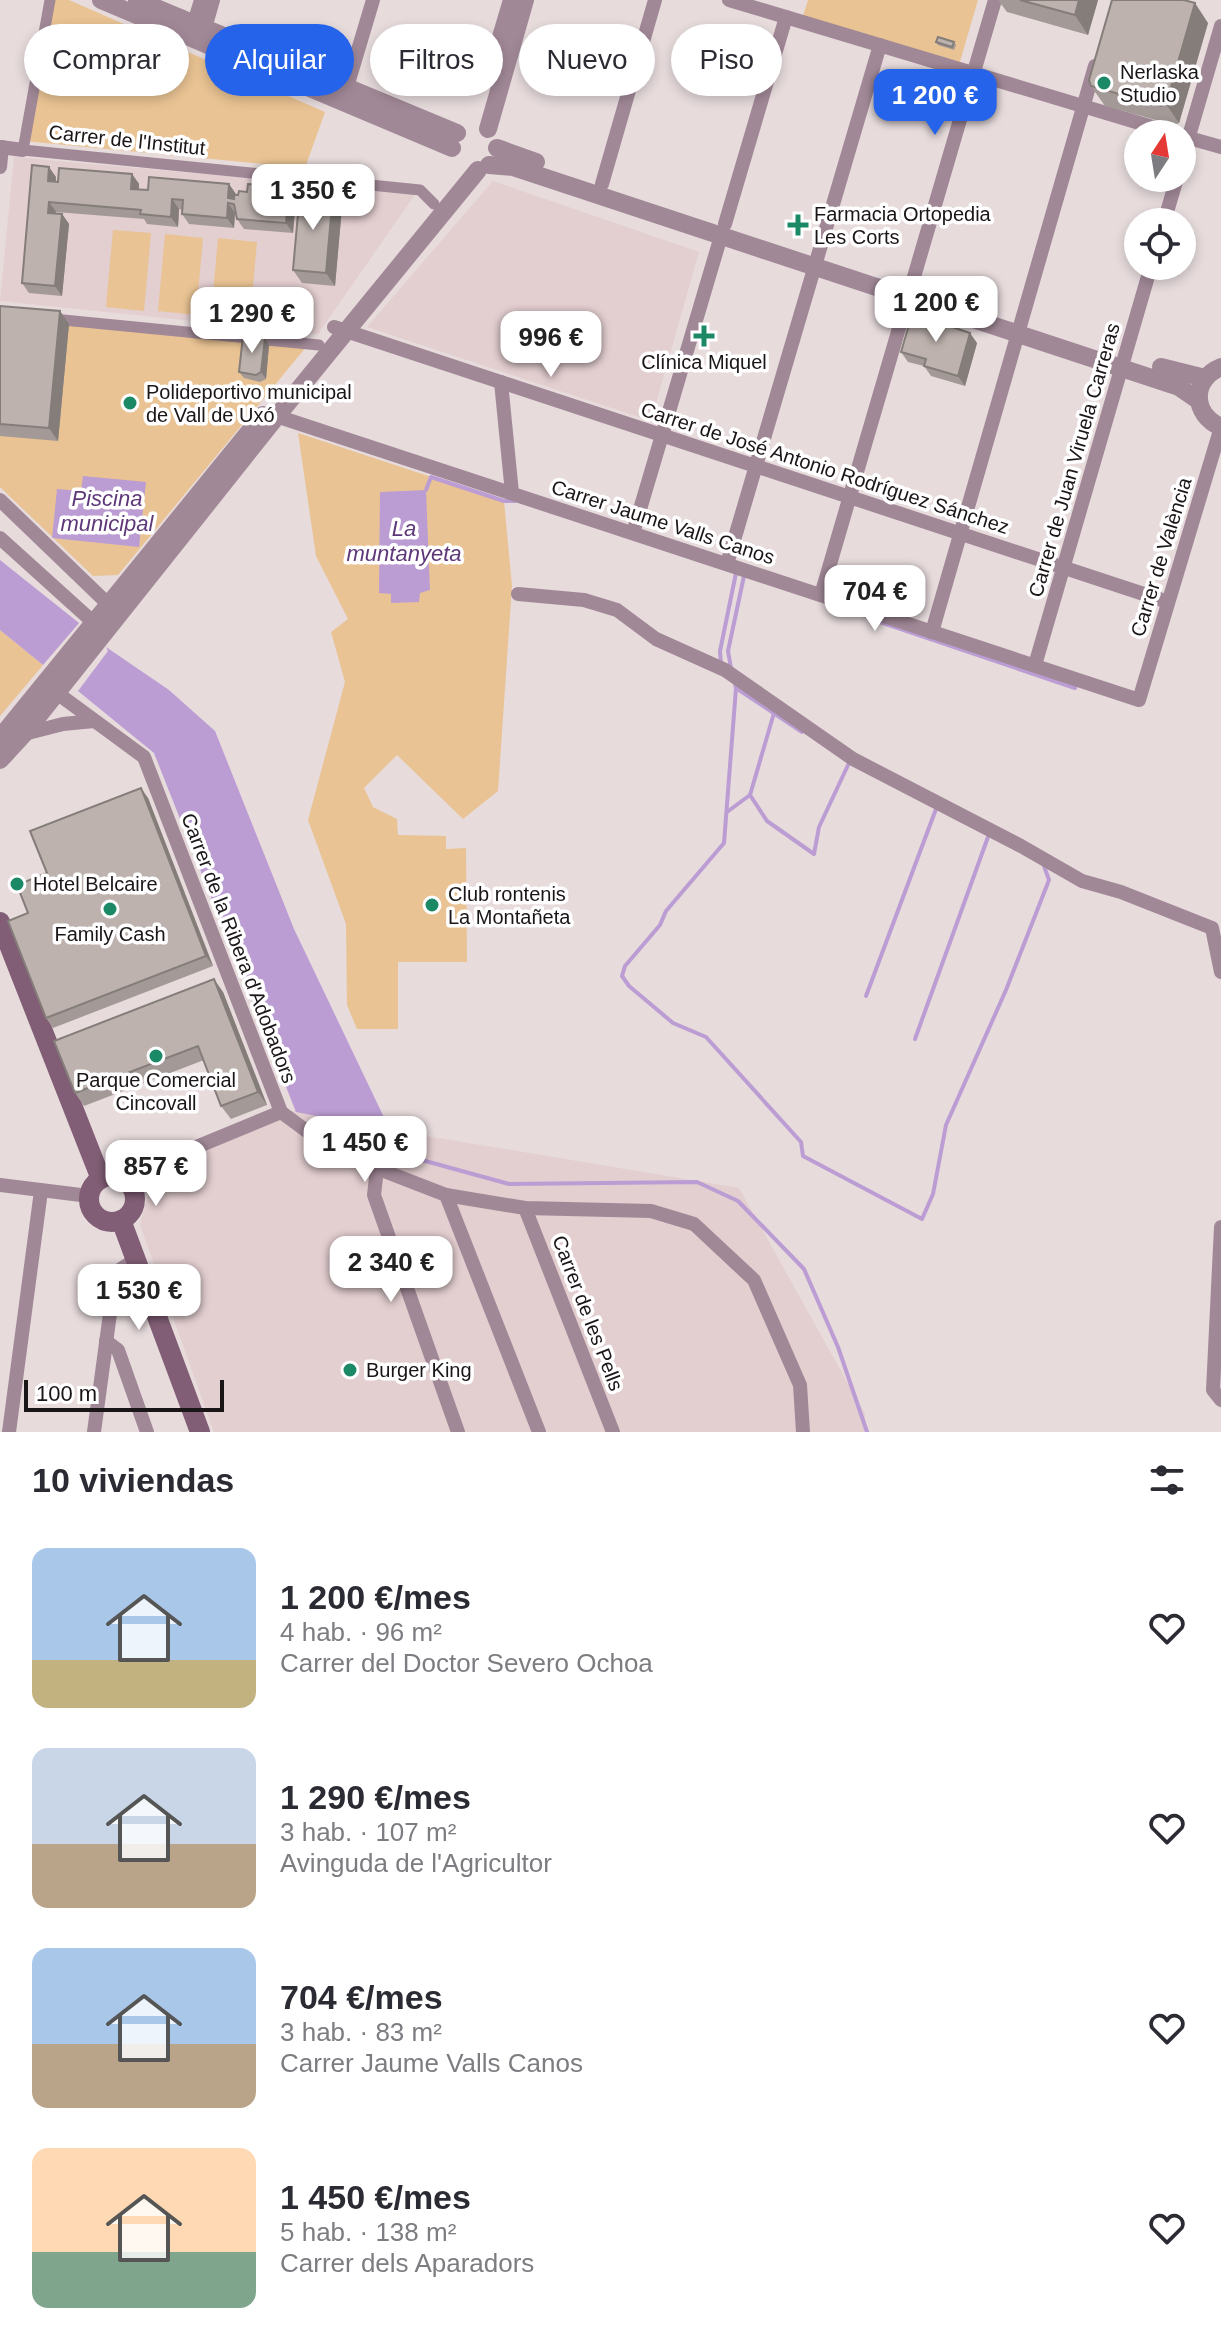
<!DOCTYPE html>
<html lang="es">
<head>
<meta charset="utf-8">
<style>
	:root { --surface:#fff; --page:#f2f2f3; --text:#2b2b33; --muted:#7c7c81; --accent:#2563eb }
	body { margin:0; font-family:Arial,sans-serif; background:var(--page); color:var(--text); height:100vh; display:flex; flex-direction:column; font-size:30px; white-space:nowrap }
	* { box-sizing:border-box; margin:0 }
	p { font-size:26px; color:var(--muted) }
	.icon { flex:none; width:44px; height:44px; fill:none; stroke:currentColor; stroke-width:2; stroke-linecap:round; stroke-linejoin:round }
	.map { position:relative; height:1432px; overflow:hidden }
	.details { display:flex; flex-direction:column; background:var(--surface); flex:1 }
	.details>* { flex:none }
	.banner { position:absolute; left:24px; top:24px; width:800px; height:72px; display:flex; gap:16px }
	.needle { width:52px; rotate:12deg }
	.controls { position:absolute; left:1124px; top:120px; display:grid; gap:16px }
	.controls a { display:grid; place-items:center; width:72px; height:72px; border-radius:50%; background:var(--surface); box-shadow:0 4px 12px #0003; font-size:40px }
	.scale { position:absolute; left:24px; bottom:20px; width:200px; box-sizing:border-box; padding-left:8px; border:4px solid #1a1516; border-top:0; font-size:22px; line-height:28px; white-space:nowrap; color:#1a1516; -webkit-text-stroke:6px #fff; paint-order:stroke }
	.price { position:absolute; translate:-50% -68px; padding:0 18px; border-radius:16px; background:#fff; color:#222; font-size:26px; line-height:52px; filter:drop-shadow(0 2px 4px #0008) }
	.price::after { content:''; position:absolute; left:50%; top:48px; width:24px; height:18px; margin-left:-12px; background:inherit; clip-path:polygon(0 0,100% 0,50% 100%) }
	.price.active { background:var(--accent); color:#fff }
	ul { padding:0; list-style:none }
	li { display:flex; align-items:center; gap:24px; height:200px; padding:0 32px }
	li span { display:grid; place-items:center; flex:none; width:224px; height:160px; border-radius:16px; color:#555 }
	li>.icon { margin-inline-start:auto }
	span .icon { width:96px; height:96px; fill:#fffc; stroke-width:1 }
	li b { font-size:34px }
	h2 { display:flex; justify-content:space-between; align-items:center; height:96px; padding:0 32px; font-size:34px }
	.tag { padding:0 28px; border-radius:36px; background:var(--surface); box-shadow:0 4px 12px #0003; font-size:28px; line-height:72px }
	.tag.active { background:var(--accent); color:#fff }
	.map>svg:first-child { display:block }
	.built { fill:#e3ced0 }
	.green { fill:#e9c393 }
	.water { fill:#bb9dd4 }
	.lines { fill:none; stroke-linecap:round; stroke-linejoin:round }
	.stream { stroke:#bb9dd4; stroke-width:4 }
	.pedestrian { stroke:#a18897; stroke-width:11 }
	.minor { stroke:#a18897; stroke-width:14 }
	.tertiary { stroke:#a18897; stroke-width:18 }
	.secondary { stroke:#815e75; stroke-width:20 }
	.wall { fill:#a39996 }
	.shaded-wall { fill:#847d7a }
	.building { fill:#bdb2ae; stroke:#847d7a; stroke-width:2 }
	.poi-dot { fill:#1c8966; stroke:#fff; stroke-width:3 }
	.labels { text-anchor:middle; stroke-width:7; stroke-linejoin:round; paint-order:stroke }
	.poi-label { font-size:20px; fill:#1a1516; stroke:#fff; text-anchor:start }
	.street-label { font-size:20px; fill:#1a1516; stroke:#fff }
	.water-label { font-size:22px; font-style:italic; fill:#5e3779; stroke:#fff }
</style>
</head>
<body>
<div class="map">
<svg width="1221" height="1432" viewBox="0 0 1221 1432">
	<rect width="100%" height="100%" fill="#e7dbdc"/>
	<g class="built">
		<polygon points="14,157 416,193 318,334 0,301"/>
		<polygon points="493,181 699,252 651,421 367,327"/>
		<polygon points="297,1110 390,1130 739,1188 865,1414 864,1432 214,1432 140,1225 154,1170"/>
	</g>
	<g class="green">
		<polygon points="55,0 69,0 325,112 305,168 24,141"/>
		<polygon points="808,0 978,0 959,65 802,19"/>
		<polygon points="113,230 151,233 144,311 106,307"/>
		<polygon points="165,234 203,238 196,315 158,311"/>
		<polygon points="218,238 257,242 250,319 211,316"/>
		<polygon points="0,318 307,346 118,575 93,576 0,487"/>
		<polygon points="298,433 504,501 512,586 498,791 463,819 397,755 364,788 373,807 397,819 398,835 446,836 446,849 466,848 467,962 398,962 398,1029 357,1029 347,1005 346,924 308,820 345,682 331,632 348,619 316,556"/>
		<polygon points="0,630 43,665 0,716"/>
	</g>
	<g class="water">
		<polygon points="83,476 146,482 139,547 52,538 57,489 81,491"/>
		<polygon points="426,490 430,590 420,593 419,602 391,603 391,594 379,593 380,492"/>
		<polygon points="0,560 79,623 43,665 0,630"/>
		<polygon points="106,647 169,690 215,731 294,929 390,1130 296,1112 154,753 78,691 108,651"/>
	</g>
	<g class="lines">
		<g class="stream">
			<polyline points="426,490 431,477 504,501 515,501"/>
			<polyline points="880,622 1075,688"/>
			<polyline points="721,665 720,651 736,573"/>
			<polyline points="731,668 728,651 744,576"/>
			<polyline points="735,684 736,688 802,732"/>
			<polyline points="736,688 724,843 666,911 660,925 625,966 622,976 629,986 673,1023 706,1037 801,1142 803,1156 922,1219 933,1194 946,1125 1006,990 1049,880 1044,866"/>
			<polyline points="750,795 767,821 814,854 819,827 849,763"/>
			<polyline points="727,812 750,795 774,713"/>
			<polyline points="866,996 936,809"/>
			<polyline points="915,1039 988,837"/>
			<polyline points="383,1126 400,1154 509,1184 697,1182 738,1201 804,1269 838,1347 867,1432"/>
		</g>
		<g class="pedestrian">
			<polyline points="50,0 23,150 420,190 434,204"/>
			<polyline points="53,319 319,345"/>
		</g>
		<g class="minor">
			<polyline points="729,0 1176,134"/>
			<polyline points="194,23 201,0"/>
			<polyline points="205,28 213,0"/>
			<polyline points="347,87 373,0"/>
			<polyline points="1182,136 1221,147"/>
			<polyline points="0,147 23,150"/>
			<polyline points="1182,160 1221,26"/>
			<polyline points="0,167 2,147"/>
			<polyline points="602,184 655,0"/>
			<polyline points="1164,222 1177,178"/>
			<polyline points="725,224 786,17"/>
			<polyline points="334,327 1168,602"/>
			<polyline points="501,382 512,493"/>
			<polyline points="270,414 1139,700 1221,427"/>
			<polyline points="0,500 108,604"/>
			<polyline points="633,533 721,236"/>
			<polyline points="0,538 93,622"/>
			<polyline points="727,564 880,45"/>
			<polyline points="518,594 584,600 617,610 656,639 725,670 853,759 1021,846 1082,881 1121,892 1212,928 1221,972"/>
			<polyline points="821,595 995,0"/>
			<polyline points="932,632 1095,66"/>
			<polyline points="1035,665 1151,266"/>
			<polyline points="57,693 144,757 281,1112 335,1152 446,1195 525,1208 651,1211 694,1224 754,1280 800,1385 803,1432"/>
			<polyline points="24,734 63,724 94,721"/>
			<polyline points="377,1169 374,1195 458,1432"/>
			<polyline points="129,1183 143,1169 281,1112"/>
			<polyline points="0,1185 89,1196"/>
			<polyline points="446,1195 539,1432"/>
			<polyline points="525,1208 613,1432"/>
			<polyline points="1221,1227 1213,1390 1221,1400"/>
			<polyline points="106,1341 118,1350 147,1432"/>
			<polyline points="9,1432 41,1191"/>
			<polyline points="94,1432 114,1284 121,1269 135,1260"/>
		</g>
		<g class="tertiary">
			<polyline points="101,0 452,148"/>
			<polyline points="137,0 457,133"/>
			<polyline points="490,74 512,0"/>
			<polyline points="488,129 525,0"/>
			<polyline points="497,148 536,162"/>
			<polyline points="489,165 513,167 1179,387 1198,400"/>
			<polyline points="1161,367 1205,378"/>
			<path d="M1221 367C1191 379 1192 415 1221 427"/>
			<polyline points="0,738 263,415"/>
			<polyline points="0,760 24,734 277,416 478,170"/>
		</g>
		<g class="secondary">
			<polyline points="0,922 101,1179"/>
			<circle cx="112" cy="1199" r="23"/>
			<polyline points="121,1220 200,1432"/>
		</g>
	</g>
	<g class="wall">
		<polygon points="998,0 1098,0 1088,35 1007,12"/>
		<polygon points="1208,23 1179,123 1174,125 1105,106 1091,86"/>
		<polygon points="936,42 954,42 956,45 954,50 938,45"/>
		<polygon points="132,174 139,184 139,189 148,190 229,184 236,195 296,197 293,233 244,229 237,219 236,213 235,213 234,228 189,224 182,214 182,210 179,209 178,227 147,224 144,219 56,212 56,214 62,214 69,224 62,296 29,293 22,283 56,177 56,181"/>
		<polygon points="342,207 335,286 302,283 293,270"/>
		<polygon points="0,306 60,311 69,324 58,441 0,436"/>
		<polygon points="265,338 269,345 266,379 260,382 244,378 239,372"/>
		<polygon points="977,343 965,386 931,376 924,366 908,362 901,352"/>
		<polygon points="148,798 213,966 53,1028 46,1018 47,873"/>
		<polygon points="223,992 267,1105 231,1119 221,1106 204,1060 84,1106 75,1093"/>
	</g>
	<g class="shaded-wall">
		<polygon points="1079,0 1098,0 1088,35 1075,15"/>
		<polygon points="1195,3 1208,23 1179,123 1166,104"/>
		<polygon points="49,167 56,177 55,191 48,181"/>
		<polygon points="132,174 139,184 138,199 131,189"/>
		<polygon points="229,184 236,194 235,205 228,198"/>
		<polygon points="289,187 296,197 293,233 286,223"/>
		<polygon points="333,194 342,207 335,286 326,273"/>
		<polygon points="172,199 179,209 178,227 171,217"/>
		<polygon points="49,202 56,212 55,223 48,213"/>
		<polygon points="228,203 235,213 234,228 227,218"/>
		<polygon points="62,214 69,224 62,296 55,286"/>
		<polygon points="60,311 69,324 58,441 49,428"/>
		<polygon points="970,333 977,343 965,386 958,376"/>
		<polygon points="265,338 269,345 266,379 261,372"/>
		<polygon points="141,788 148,798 213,966 206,956"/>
		<polygon points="214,979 223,992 267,1105 258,1092"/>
	</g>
	<g class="building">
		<polygon points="1020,0 1079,0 1075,15"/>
		<polygon points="1112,0 1184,0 1195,3 1166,104 1161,106 1091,86 1089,80"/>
		<polygon points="938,37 954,42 952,47 936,42"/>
		<polygon points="32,165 49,167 48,181 58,182 59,168 132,174 131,189 148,190 149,177 229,184 228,198 234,199 234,195 238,195 239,191 247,192 248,184 289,187 286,223 237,219 234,204 228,203 227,218 182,214 183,200 172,199 171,217 140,214 141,210 49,202 48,213 62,214 55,286 22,283"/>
		<polygon points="300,191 333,194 326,273 293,270"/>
		<polygon points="0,306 60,311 49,428 0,424"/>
		<polygon points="916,315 970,333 958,376 924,366 926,359 901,352 911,318"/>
		<polygon points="243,336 265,338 261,372 256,375 239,372"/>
		<polygon points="141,788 206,956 46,1018 8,921 28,913 17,885 47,873 30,831"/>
		<polygon points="214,979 258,1092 221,1106 198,1046 75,1093 54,1041"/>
	</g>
	<g class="poi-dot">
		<circle cx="1104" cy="83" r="8"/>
		<path d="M794 213h8v8h8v8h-8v8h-8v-8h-8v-8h8z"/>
		<path d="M700 324h8v8h8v8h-8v8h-8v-8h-8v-8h8z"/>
		<circle cx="130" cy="403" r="8"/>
		<circle cx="17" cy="884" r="8"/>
		<circle cx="432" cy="905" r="8"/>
		<circle cx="110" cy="909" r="8"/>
		<circle cx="156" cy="1056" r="8"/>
		<circle cx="350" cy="1370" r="8"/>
	</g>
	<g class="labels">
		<g class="poi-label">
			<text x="1120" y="79">Nerlaska<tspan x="1120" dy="23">Studio</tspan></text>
			<text x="814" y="221">Farmacia Ortopedia<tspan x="814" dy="23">Les Corts</tspan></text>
			<text x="704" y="369" text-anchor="middle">Clínica Miquel</text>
			<text x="146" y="399">Polideportivo municipal<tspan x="146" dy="23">de Vall de Uxó</tspan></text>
			<text x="33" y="891">Hotel Belcaire</text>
			<text x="448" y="901">Club rontenis<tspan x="448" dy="23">La Montañeta</tspan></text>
			<text x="110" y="941" text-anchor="middle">Family Cash</text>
			<text x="156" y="1087" text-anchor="middle">Parque Comercial<tspan x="156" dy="23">Cincovall</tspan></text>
			<text x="366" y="1377">Burger King</text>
		</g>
		<g class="street-label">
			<text transform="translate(127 140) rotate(6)" y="7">Carrer de l'Institut</text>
			<text transform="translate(1074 460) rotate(-74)" y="7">Carrer de Juan Viruela Carreras</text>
			<text transform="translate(825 468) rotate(18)" y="7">Carrer de José Antonio Rodríguez Sánchez</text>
			<text transform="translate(663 522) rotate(18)" y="7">Carrer Jaume Valls Canos</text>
			<text transform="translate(1161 557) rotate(-73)" y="7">Carrer de València</text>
			<text transform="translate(239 948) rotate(69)" y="7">Carrer de la Ribera d'Adobadors</text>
			<text transform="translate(588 1313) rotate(69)" y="7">Carrer de les Pells</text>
		</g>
		<g class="water-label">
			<text x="107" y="506">Piscina<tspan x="107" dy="25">municipal</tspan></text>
			<text x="404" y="536">La<tspan x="404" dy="25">muntanyeta</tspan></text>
		</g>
	</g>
</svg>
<div class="controls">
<a><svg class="needle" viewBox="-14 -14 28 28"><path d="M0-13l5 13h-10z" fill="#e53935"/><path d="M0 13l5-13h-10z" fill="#7c7c81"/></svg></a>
<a><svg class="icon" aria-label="locate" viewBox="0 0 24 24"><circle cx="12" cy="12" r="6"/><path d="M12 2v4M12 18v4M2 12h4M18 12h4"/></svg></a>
</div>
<div class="scale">100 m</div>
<b class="price active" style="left:935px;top:137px">1 200 €</b>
<b class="price" style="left:313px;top:232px">1 350 €</b>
<b class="price" style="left:936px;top:344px">1 200 €</b>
<b class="price" style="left:252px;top:355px">1 290 €</b>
<b class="price" style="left:551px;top:379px">996 €</b>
<b class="price" style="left:875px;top:633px">704 €</b>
<b class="price" style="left:365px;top:1184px">1 450 €</b>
<b class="price" style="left:156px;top:1208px">857 €</b>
<b class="price" style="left:391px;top:1304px">2 340 €</b>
<b class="price" style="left:139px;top:1332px">1 530 €</b>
<div class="banner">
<a class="tag">Comprar</a>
<a class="tag active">Alquilar</a>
<a class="tag">Filtros</a>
<a class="tag">Nuevo</a>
<a class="tag">Piso</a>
</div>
</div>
<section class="details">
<h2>10 viviendas<svg class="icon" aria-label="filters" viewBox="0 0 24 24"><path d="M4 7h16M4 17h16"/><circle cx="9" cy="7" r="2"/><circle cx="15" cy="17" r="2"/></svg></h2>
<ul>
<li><span style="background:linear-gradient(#a9c7e8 70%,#c2b280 0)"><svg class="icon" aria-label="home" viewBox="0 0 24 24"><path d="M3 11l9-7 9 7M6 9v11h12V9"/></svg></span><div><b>1 200 €/mes</b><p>4 hab. · 96 m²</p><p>Carrer del Doctor Severo Ochoa</p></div><svg class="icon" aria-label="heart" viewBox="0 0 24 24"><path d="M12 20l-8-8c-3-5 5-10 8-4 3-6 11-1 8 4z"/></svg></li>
<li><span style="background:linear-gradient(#c9d6e8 60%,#b9a48a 0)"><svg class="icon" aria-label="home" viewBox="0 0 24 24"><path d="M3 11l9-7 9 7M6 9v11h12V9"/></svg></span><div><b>1 290 €/mes</b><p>3 hab. · 107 m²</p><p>Avinguda de l'Agricultor</p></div><svg class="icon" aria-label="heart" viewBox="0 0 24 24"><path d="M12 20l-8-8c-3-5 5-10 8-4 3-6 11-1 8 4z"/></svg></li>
<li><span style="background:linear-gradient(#a9c7e8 60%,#b9a48a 0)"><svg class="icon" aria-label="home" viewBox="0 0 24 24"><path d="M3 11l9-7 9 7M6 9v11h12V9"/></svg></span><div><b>704 €/mes</b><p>3 hab. · 83 m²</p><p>Carrer Jaume Valls Canos</p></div><svg class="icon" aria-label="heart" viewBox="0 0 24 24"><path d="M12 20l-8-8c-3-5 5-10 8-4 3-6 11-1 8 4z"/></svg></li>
<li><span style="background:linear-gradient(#ffd9b3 65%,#7fa58c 0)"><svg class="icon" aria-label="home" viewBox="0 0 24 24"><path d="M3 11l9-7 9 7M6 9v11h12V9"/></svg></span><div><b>1 450 €/mes</b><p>5 hab. · 138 m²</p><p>Carrer dels Aparadors</p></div><svg class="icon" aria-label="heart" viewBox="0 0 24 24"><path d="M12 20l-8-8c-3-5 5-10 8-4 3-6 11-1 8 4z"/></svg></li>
</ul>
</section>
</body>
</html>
